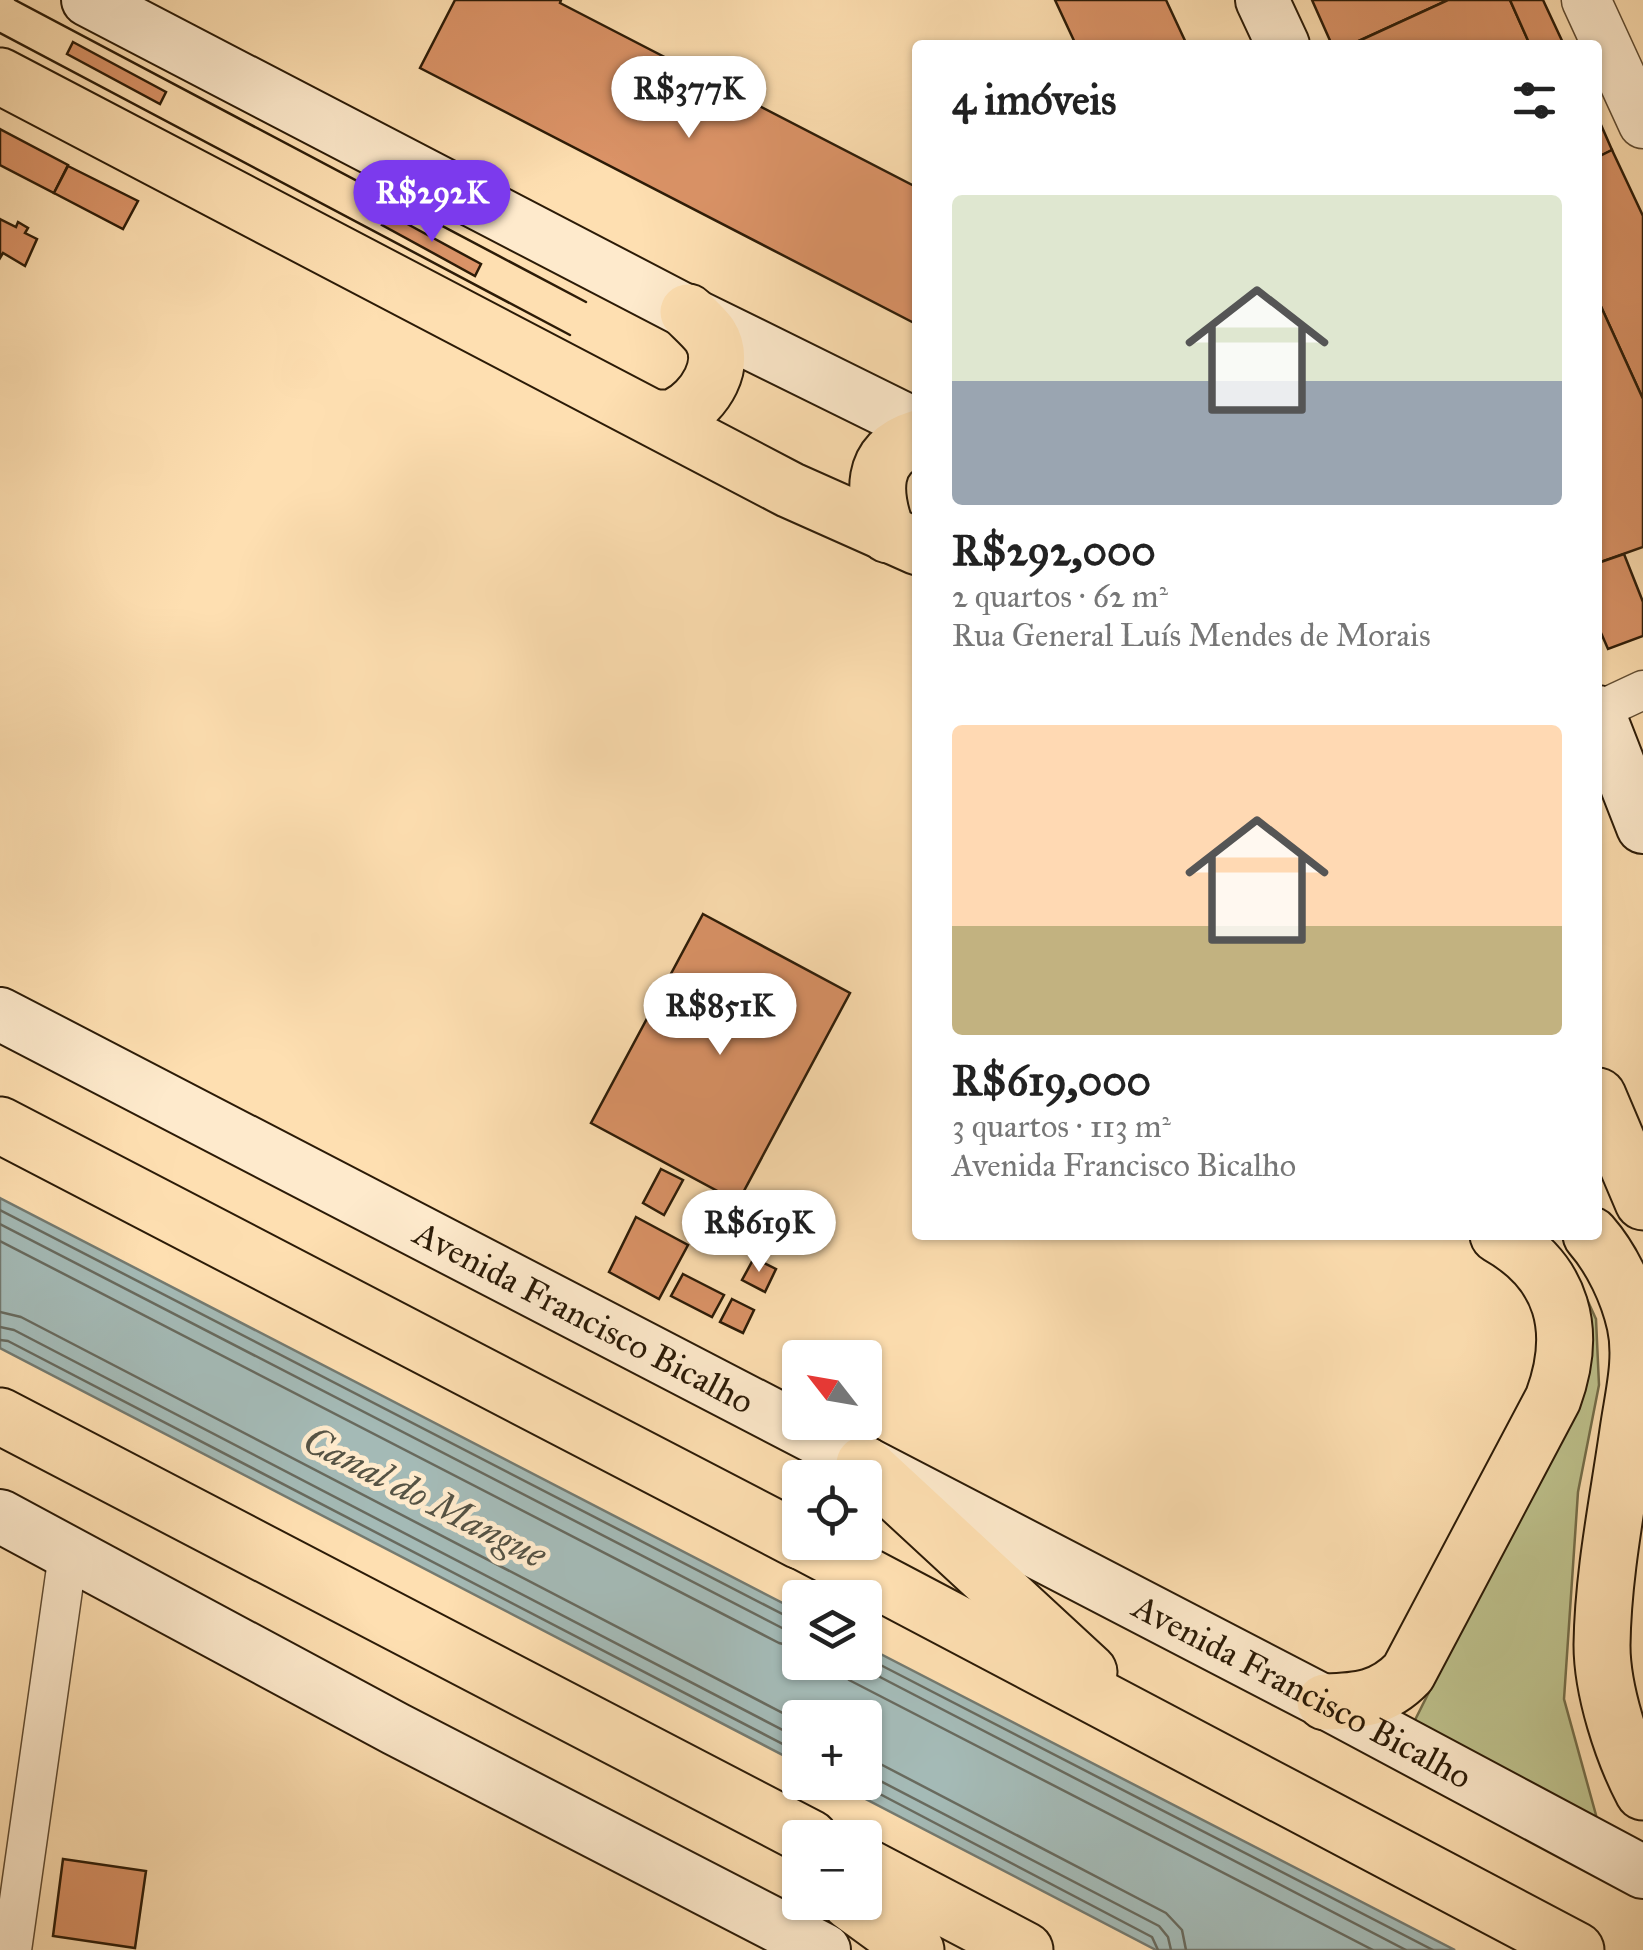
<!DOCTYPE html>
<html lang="pt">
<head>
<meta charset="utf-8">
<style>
	:root { --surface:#fff; --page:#f2f2f2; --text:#222; --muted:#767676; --accent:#7c3aed }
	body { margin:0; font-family:"IM FELL Great Primer",serif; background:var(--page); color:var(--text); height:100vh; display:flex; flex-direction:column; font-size:38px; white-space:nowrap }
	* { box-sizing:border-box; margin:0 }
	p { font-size:32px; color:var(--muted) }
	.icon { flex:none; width:55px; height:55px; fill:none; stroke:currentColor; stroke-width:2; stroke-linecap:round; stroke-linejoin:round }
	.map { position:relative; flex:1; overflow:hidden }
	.details { position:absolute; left:912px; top:40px; width:690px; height:1200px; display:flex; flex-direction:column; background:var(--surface); border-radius:10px; box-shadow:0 2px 8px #0004 }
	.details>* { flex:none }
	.needle { width:65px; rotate:301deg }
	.tools { position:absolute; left:782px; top:1340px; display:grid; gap:20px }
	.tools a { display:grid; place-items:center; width:100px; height:100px; border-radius:10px; background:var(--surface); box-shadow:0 2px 8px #0004; font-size:50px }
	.price { position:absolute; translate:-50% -85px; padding:0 22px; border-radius:35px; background:#fff; color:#222; font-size:32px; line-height:65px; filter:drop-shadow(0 2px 5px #0008) }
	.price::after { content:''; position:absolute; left:50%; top:60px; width:30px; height:22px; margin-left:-15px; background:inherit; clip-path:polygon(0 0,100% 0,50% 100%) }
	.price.selected { background:var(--accent); color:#fff }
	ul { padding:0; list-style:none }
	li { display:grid; align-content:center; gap:20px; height:530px; padding:0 40px }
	li span { display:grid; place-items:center; height:310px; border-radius:10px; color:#555 }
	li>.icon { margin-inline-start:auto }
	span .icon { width:180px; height:180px; fill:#fffc; stroke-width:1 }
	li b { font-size:42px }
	h2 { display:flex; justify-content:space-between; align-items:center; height:120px; padding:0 40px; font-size:42px }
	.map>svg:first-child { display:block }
	.green { fill:#bec28d; stroke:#756e4a; stroke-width:2.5 }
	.water { fill:#a4bab6; stroke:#747a70; stroke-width:2.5 }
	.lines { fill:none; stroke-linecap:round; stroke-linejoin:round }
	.shore { stroke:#686a5e; stroke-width:2.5 }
	.building { fill:#db9367; stroke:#2c1b07; stroke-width:2.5 }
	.minor-casing { stroke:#604c32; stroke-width:41 }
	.tertiary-casing { stroke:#604c32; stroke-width:51 }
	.secondary-casing { stroke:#2c1b07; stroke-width:56 }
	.primary-casing { stroke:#2c1b07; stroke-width:59 }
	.trunk-casing { stroke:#2c1b07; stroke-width:59 }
	.minor { stroke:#feeacc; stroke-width:38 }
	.tertiary { stroke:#feeacc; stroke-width:48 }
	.secondary { stroke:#feeacc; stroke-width:52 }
	.primary { stroke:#fedfb1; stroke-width:55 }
	.trunk { stroke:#fedfb1; stroke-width:55 }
	.tram { stroke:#2c1b07; stroke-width:2.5 }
	.labels { text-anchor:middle; stroke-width:10; stroke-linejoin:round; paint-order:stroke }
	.street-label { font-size:35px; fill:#2c1b07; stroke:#feeacc }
	.water-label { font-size:38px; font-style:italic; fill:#565344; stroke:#feeacc }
</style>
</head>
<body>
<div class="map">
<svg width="1643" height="1950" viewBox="0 0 1643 1950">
	<rect width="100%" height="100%" fill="#fedfb1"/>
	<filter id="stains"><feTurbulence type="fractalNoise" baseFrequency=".002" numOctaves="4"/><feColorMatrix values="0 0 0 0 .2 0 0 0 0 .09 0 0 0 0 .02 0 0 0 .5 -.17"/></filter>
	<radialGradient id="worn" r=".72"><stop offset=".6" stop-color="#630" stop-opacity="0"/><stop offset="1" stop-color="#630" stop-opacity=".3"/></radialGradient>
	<polygon class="green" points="1524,1235 1545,1235 1571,1264 1596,1319 1599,1385 1578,1492 1564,1699 1596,1815 1584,1821 1412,1726 1581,1389"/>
	<polygon class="water" points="0,1198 800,1612 800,1662 865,1662 865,1646 1455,1950 1156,1950 835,1783 865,1782 865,1718 800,1718 800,1764 0,1348"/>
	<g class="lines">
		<g class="shore">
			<polyline points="0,1210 792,1619 800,1620"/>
			<polyline points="0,1224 786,1630 800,1633"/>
			<polyline points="0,1241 779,1643 800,1648"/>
			<polyline points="0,1312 21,1317 800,1722"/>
			<polyline points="0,1327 14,1330 800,1739"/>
			<polyline points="0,1340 8,1341 800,1753"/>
			<polyline points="865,1657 1433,1950"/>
			<polyline points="832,1662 849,1680 1373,1950"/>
			<polyline points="851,1662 1406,1950"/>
			<polyline points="865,1756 1166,1913 1182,1930 1186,1950"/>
			<polyline points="865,1773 1159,1926 1168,1937 1171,1950"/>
			<polyline points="857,1782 1152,1937 1158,1950"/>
		</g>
	</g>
	<g class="building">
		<polygon points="455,0 561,0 560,3 918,188 918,325 420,68"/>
		<polygon points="1055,0 1166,0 1187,45 1076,45"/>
		<polygon points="1312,0 1448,0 1350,45 1332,45"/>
		<polygon points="1448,0 1510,0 1530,45 1350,45"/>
		<polygon points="1510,0 1543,0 1564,45 1530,45"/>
		<polygon points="73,42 166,92 160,104 67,54"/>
		<polygon points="1598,118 1612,150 1598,157"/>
		<polygon points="0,129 68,165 54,193 0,165"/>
		<polygon points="1612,150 1643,216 1643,399 1598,300 1598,157"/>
		<polygon points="68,166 138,201 123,229 54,193"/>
		<polygon points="389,214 481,264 475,276 382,225"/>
		<polygon points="0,219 16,227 18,222 28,228 25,233 37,239 25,266 3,253 0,258"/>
		<polygon points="1598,300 1643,399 1643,547 1598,563"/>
		<polygon points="1624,554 1643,602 1643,636 1608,649 1598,626 1598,563"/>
		<polygon points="703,914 850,993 738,1202 591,1123"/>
		<polygon points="661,1169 683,1180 664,1215 643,1203"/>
		<polygon points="718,1213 740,1226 728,1248 705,1235"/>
		<polygon points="636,1217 688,1245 659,1299 609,1272"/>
		<polygon points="754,1258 776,1269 765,1292 742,1280"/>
		<polygon points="683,1274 724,1295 712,1317 671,1296"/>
		<polygon points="732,1299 754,1310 743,1333 720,1322"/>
		<polygon points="63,1859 146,1871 135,1948 53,1936"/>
	</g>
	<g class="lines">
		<g class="minor-casing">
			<g id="minor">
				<polyline points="1598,711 1643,690"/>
				<polyline points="12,1950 68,1554"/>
			</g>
		</g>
		<g class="tertiary-casing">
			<polyline id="tertiary" points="1586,0 1643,124"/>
		</g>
		<g class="secondary-casing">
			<g id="secondary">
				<polyline points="88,0 697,317 918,426"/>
				<polyline points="1262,0 1283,45"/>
				<polyline points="1598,712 1643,827"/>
				<path id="s1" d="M0 1014 1325 1702 1643 1872"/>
				<polyline points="0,1516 396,1729 824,1950"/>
			</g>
		</g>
		<g class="primary-casing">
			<g id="primary">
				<polyline points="0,76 790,490 918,547"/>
				<path d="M654 418C662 418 671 419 678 415 704 402 729 364 710 335 704 327 695 319 688 312"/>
				<path d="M888 535C873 495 868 453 918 438"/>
				<polyline points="1598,1096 1643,1202"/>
				<path d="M1591 1235C1612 1259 1628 1293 1635 1324 1643 1359 1633 1396 1628 1431 1618 1501 1603 1573 1602 1645 1602 1690 1622 1752 1643 1792"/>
				<path d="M1325 1702C1359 1701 1383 1699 1408 1673L1553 1399C1578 1331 1564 1272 1498 1235"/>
			</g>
		</g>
		<g class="trunk-casing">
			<g id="trunk">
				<polyline points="0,1125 800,1541"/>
				<polyline points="0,1416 810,1838"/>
				<polyline points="864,1464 1089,1672"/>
				<polyline points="803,1542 1576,1950"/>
				<polyline points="865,1866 1025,1950"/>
				<polyline points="850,1902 916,1950"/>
			</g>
		</g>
		<use href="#minor" class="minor"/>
		<use href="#tertiary" class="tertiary"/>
		<use href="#secondary" class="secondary"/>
		<use href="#primary" class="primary"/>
		<use href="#trunk" class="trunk"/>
		<g class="tram">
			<polyline points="15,0 586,302"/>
			<polyline points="0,33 570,335"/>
		</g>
	</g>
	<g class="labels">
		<g class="street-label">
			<text dy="12" stroke="none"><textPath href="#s1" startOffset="658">Avenida Francisco Bicalho</textPath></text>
			<text dy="12" stroke="none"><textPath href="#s1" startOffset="1468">Avenida Francisco Bicalho</textPath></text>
		</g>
		<g class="water-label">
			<text transform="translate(425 1497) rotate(27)" y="13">Canal do Mangue</text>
		</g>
	</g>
	<rect width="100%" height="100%" filter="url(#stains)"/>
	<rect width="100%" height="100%" fill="url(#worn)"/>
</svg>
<div class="tools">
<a><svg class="needle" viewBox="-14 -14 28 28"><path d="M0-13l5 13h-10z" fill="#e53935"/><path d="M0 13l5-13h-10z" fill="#767676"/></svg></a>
<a><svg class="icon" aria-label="locate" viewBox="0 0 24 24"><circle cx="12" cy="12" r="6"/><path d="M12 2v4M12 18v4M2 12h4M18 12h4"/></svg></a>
<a><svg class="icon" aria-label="layers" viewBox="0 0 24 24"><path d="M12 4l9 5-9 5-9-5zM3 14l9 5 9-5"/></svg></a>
<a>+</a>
<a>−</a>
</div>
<b class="price" style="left:689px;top:141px">R$377K</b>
<b class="price selected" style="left:432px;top:245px">R$292K</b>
<b class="price" style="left:720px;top:1058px">R$851K</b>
<b class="price" style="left:759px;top:1275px">R$619K</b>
<section class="details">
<h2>4 imóveis<svg class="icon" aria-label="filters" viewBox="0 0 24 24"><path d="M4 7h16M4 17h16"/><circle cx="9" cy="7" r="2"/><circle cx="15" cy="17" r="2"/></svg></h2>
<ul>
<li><span style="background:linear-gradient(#dfe7d0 60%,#9aa5b1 0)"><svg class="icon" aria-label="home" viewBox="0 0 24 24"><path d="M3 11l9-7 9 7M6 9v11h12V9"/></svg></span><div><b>R$292,000</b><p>2 quartos · 62 m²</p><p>Rua General Luís Mendes de Morais</p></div></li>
<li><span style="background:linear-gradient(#ffd9b3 65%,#c2b280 0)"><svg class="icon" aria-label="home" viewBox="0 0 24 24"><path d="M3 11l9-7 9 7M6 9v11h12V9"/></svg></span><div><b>R$619,000</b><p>3 quartos · 113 m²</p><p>Avenida Francisco Bicalho</p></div></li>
</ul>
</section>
</div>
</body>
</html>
